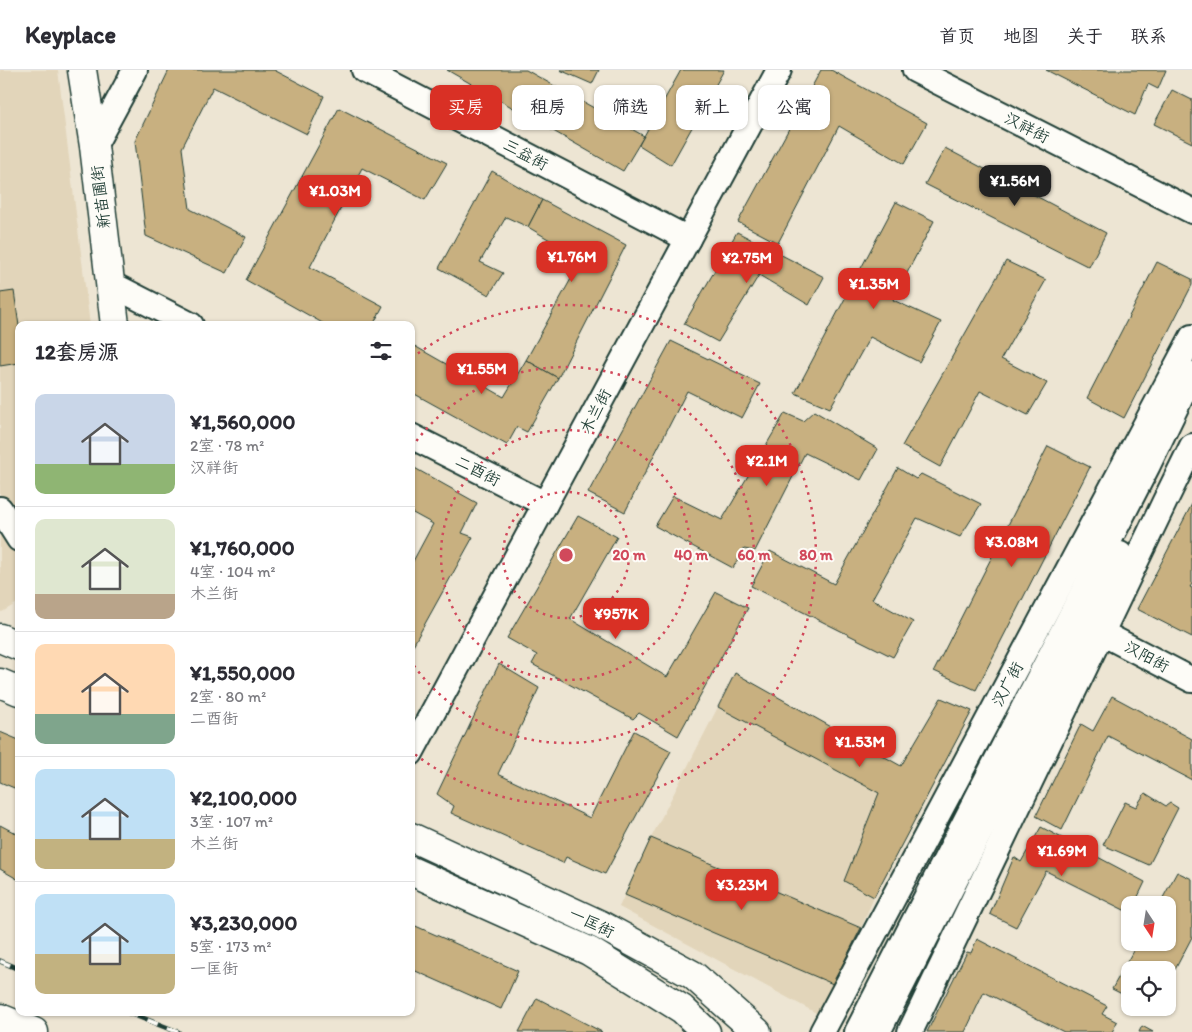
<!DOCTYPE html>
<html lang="zh">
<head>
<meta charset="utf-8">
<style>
	:root { --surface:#fff; --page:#f2f2f3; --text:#2b2b33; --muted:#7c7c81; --line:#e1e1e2; --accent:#d93025 }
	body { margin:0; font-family:Itim,"LXGW WenKai TC",sans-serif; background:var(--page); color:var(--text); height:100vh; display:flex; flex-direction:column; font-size:19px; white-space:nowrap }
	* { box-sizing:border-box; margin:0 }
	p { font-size:16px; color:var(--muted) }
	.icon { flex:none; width:28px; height:28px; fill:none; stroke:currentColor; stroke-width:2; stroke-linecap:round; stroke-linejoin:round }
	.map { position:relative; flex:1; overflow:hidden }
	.sheet { position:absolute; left:15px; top:251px; width:400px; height:695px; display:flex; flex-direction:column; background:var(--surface); border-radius:10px; box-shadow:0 1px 4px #0004 }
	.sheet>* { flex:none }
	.top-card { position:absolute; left:430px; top:15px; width:475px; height:45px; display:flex; gap:10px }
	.needle { width:32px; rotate:168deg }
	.controls { position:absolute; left:1121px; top:826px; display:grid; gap:10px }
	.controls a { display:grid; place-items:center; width:55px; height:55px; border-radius:10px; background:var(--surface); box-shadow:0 1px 4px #0004; font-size:25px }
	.price { position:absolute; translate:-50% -42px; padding:0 11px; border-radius:10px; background:var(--accent); color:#fff; font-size:16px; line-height:32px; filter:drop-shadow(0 1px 2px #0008) }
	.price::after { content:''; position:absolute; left:50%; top:30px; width:15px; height:11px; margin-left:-8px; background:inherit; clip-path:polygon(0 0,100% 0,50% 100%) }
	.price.active { background:#222; color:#fff }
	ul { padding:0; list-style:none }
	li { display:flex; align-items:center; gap:15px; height:125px; padding:0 20px }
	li+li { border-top:1px solid var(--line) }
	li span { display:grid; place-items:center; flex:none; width:140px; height:100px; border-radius:10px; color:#555 }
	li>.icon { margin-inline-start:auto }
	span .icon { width:60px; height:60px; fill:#fffc; stroke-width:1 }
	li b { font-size:21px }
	h2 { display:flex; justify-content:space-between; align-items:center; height:60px; padding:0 20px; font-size:21px }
	.tag { padding:0 18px; border-radius:10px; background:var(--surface); box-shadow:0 1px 4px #0004; font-size:18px; line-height:45px }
	.tag.active { background:var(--accent); color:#fff }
	header { display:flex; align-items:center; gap:30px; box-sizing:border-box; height:70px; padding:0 25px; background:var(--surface); border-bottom:1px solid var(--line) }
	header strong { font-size:24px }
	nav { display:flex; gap:28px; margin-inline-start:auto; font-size:18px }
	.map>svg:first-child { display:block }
	.built { fill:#e2d5ba }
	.building { fill:#c8b080; stroke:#1f3d34 }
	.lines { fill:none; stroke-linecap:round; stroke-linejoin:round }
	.minor-casing { stroke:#1f3d34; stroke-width:28 }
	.major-casing { stroke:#1f3d34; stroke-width:31 }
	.minor { stroke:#fdfcf7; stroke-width:24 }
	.major { stroke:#fdfcf7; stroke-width:28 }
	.rail-casing { stroke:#1f3d34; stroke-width:5.5 }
	.rail { stroke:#fdfcf7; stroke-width:4; stroke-dasharray:11; stroke-linecap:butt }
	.ring { fill:none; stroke:#d1495b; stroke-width:2.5; stroke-dasharray:2.5 5 }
	.labels { text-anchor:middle; stroke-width:4; stroke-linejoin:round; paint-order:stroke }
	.street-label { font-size:16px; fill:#1f3d34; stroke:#fdfcf7 }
	.centre { fill:#d1495b; stroke:#fdfcf7; stroke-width:2.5 }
	.ring-label { font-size:15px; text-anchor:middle; font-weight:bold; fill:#d1495b; stroke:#fdfcf7; stroke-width:4; stroke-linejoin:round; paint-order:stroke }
</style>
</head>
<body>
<header>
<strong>Keyplace</strong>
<nav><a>首页</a><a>地图</a><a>关于</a><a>联系</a></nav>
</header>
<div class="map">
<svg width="1192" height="962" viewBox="0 0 1192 962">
	<rect width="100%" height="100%" fill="#ede5d3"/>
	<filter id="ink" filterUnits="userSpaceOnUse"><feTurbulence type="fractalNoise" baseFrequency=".02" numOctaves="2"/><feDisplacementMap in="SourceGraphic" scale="10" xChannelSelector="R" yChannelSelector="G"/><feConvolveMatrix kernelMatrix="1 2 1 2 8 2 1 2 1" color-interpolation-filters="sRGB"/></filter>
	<g filter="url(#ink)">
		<g class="built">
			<polygon points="0,0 58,0 90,255 19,255 19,532 2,542 0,541"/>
			<polygon points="718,637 879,723 844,811 874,827 861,858 818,944 619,837 651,768"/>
		</g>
		<g class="building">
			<polygon points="169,0 274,0 324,26 307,64 213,17 182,78 190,139 246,167 227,203 146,166 135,71"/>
			<polygon points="447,0 526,0 644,66 623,101"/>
			<polygon points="560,0 599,0 592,14"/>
			<polygon points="681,0 724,0 671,95 639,75"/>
			<polygon points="821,0 831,0 927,53 904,94 839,56 778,173 738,152"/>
			<polygon points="1046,0 1166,0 1158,19 1148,14 1135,45"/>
			<polygon points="1172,20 1192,30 1192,73 1154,54"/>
			<polygon points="339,38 447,93 425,130 362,98 310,197 383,236 373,255 326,255 246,210"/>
			<polygon points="945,78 1106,163 1089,197 925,114"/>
			<polygon points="492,101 542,130 528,157 506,147 480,192 503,203 489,225 439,198"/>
			<polygon points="542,130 626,175 558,308 526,290 582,189 528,157"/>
			<polygon points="896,132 934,151 893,230 941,252 919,292 870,267 830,338 795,323"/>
			<polygon points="737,162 824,207 809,235 759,205 718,272 684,254"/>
			<polygon points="1006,191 1046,210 1001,289 1047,313 1028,345 980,321 940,397 902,376"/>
			<polygon points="1157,192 1192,209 1192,215 1124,348 1087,328"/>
			<polygon points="14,221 19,256 19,293 0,296 0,223"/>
			<polygon points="671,271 760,314 742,348 687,321 625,442 588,423"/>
			<polygon points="411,274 504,327 526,290 558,308 527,362 517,357 507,375 411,322"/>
			<polygon points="814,341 878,379 861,410 805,383 755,481 744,479 733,498 655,456 673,426 722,450 785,343 803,351"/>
			<polygon points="1048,376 1090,397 976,620 934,601"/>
			<polygon points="411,396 477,433 462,463 473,467 411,579 411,495 433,454 411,442"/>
			<polygon points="898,398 916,409 921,404 981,434 960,467 917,448 872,529 913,552 893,587 751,516 770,481 834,514"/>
			<polygon points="1192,434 1192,514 1190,517 1192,518 1192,567 1137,539"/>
			<polygon points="578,446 617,467 570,549 667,607 716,522 748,538 678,666 639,643 633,649 532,594 537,585 507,568"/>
			<polygon points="499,594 539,618 498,704 590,748 634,661 671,681 605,804 566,787 563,793 451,743 454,736 437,724"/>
			<polygon points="735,603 901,696 941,628 972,641 874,827 844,811 879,723 718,637"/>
			<polygon points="1112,626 1192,669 1192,710 1108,666 1062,760 1036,746 1081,654 1093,661"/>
			<polygon points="0,662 19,670 19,720 0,712"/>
			<polygon points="1145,723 1166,736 1170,733 1178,738 1149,795 1103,775 1125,732 1136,737"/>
			<polygon points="0,755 19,765 19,810 0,799"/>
			<polygon points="1041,757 1145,812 1134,835 1130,835 1130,843 1046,801 1016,857 990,844 1014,787 1021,792"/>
			<polygon points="651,768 861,858 833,914 625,825"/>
			<polygon points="1177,802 1192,809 1192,867 1168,913 1168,900 1130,900 1130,928 1112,919 1138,872 1168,872 1168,835 1159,835"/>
			<polygon points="411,854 518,901 501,939 411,899"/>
			<polygon points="977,869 1107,936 1102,944 1117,952 1112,962 1064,962 984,922 965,962 927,962 967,882 971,883"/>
			<polygon points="537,928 602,962 519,962"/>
			<polygon points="1142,956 1153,962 1139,962"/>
		</g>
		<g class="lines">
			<g class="minor-casing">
				<g id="minor">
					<polyline points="364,0 688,169"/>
					<polyline points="915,0 1192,141"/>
					<polyline points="94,76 135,0"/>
					<polyline points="111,214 191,255"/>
					<polyline points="411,366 545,434"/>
					<polyline points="0,439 19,469"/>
					<polyline points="1102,563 1192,610"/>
					<polyline points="411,683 779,0"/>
					<polyline points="822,962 1192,267"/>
					<polyline points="857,962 1148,395 1192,304"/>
					<polyline points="878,962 1077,572 1120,484"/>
					<polyline points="910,962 1165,431 1192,376"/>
				</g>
			</g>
			<g class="major-casing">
				<g id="major">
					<polyline points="82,0 94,76 115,255"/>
					<polyline points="0,568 19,576"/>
					<polyline points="0,613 19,621"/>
					<polyline points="411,767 601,855 693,905 757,962"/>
					<polyline points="411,801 589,881 682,939 706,962"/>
					<polyline points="0,948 34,962"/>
				</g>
			</g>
			<use href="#minor" class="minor"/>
			<use href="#major" class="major"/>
			<g class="rail-casing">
				<g id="rail">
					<polyline points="0,891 19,899"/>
					<polyline points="127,942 178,962"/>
				</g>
			</g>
			<use href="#rail" class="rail"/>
		</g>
	</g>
	<g class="ring">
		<circle cx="566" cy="485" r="63"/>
		<circle cx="566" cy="485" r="125"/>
		<path d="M412 377A188 188 0 1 1 412 593"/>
		<path d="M412 288A250 250 0 1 1 412 682"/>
	</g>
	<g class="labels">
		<g class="street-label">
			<text transform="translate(1027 57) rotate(27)" y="6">汉祥街</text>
			<text transform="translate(526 84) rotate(28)" y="6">三益街</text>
			<text transform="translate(100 127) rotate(-97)" y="6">新苗圃街</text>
			<text transform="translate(595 341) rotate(-62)" y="6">木兰街</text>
			<text transform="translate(478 400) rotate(27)" y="6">二酉街</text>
			<text transform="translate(1147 586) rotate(28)" y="6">汉阳街</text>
			<text transform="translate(1007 614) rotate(-62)" y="6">汉广街</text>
			<text transform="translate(592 852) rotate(26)" y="6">一匡街</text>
		</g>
	</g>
	<circle cx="566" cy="485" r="8" class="centre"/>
	<g class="ring-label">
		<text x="629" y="490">20 m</text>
		<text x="691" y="490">40 m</text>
		<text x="754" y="490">60 m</text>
		<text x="816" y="490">80 m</text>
	</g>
</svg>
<div class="controls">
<a><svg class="needle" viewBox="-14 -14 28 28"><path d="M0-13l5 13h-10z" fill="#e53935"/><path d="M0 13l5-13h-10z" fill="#7c7c81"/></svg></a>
<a><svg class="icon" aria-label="locate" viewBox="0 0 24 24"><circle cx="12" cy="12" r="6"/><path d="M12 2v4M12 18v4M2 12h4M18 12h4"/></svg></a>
</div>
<b class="price active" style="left:1015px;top:137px">¥1.56M</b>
<b class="price" style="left:335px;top:147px">¥1.03M</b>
<b class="price" style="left:572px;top:213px">¥1.76M</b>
<b class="price" style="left:747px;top:214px">¥2.75M</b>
<b class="price" style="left:874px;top:240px">¥1.35M</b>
<b class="price" style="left:482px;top:325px">¥1.55M</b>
<b class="price" style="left:767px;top:417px">¥2.1M</b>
<b class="price" style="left:1012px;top:498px">¥3.08M</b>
<b class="price" style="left:616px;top:570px">¥957K</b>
<b class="price" style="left:860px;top:698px">¥1.53M</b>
<b class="price" style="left:1062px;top:807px">¥1.69M</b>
<b class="price" style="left:742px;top:841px">¥3.23M</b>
<div class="top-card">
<a class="tag active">买房</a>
<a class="tag">租房</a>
<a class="tag">筛选</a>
<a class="tag">新上</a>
<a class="tag">公寓</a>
</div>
<section class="sheet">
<h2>12套房源<svg class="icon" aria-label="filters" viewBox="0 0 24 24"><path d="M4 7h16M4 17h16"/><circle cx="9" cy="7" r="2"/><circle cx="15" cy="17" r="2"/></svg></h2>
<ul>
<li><span style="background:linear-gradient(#c9d6e8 70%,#8fb573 0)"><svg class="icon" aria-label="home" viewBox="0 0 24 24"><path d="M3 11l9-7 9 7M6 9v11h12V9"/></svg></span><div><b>¥1,560,000</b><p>2室 · 78 m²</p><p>汉祥街</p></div></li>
<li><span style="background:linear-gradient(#dfe7d0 75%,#b9a48a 0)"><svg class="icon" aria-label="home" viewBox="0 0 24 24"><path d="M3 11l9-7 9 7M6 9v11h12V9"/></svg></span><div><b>¥1,760,000</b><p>4室 · 104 m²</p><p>木兰街</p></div></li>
<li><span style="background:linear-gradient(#ffd9b3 70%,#7fa58c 0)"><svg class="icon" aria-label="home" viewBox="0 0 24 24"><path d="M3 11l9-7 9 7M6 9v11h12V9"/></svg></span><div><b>¥1,550,000</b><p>2室 · 80 m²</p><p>二酉街</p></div></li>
<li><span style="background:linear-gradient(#bfe0f5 70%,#c2b280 0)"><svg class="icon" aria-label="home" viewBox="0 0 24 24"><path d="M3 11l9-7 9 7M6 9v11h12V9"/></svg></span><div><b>¥2,100,000</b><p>3室 · 107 m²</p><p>木兰街</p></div></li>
<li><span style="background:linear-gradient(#bfe0f5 60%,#c2b280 0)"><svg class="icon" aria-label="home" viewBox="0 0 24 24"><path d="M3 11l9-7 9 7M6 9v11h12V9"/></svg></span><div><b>¥3,230,000</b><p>5室 · 173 m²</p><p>一匡街</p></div></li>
</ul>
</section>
</div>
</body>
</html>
